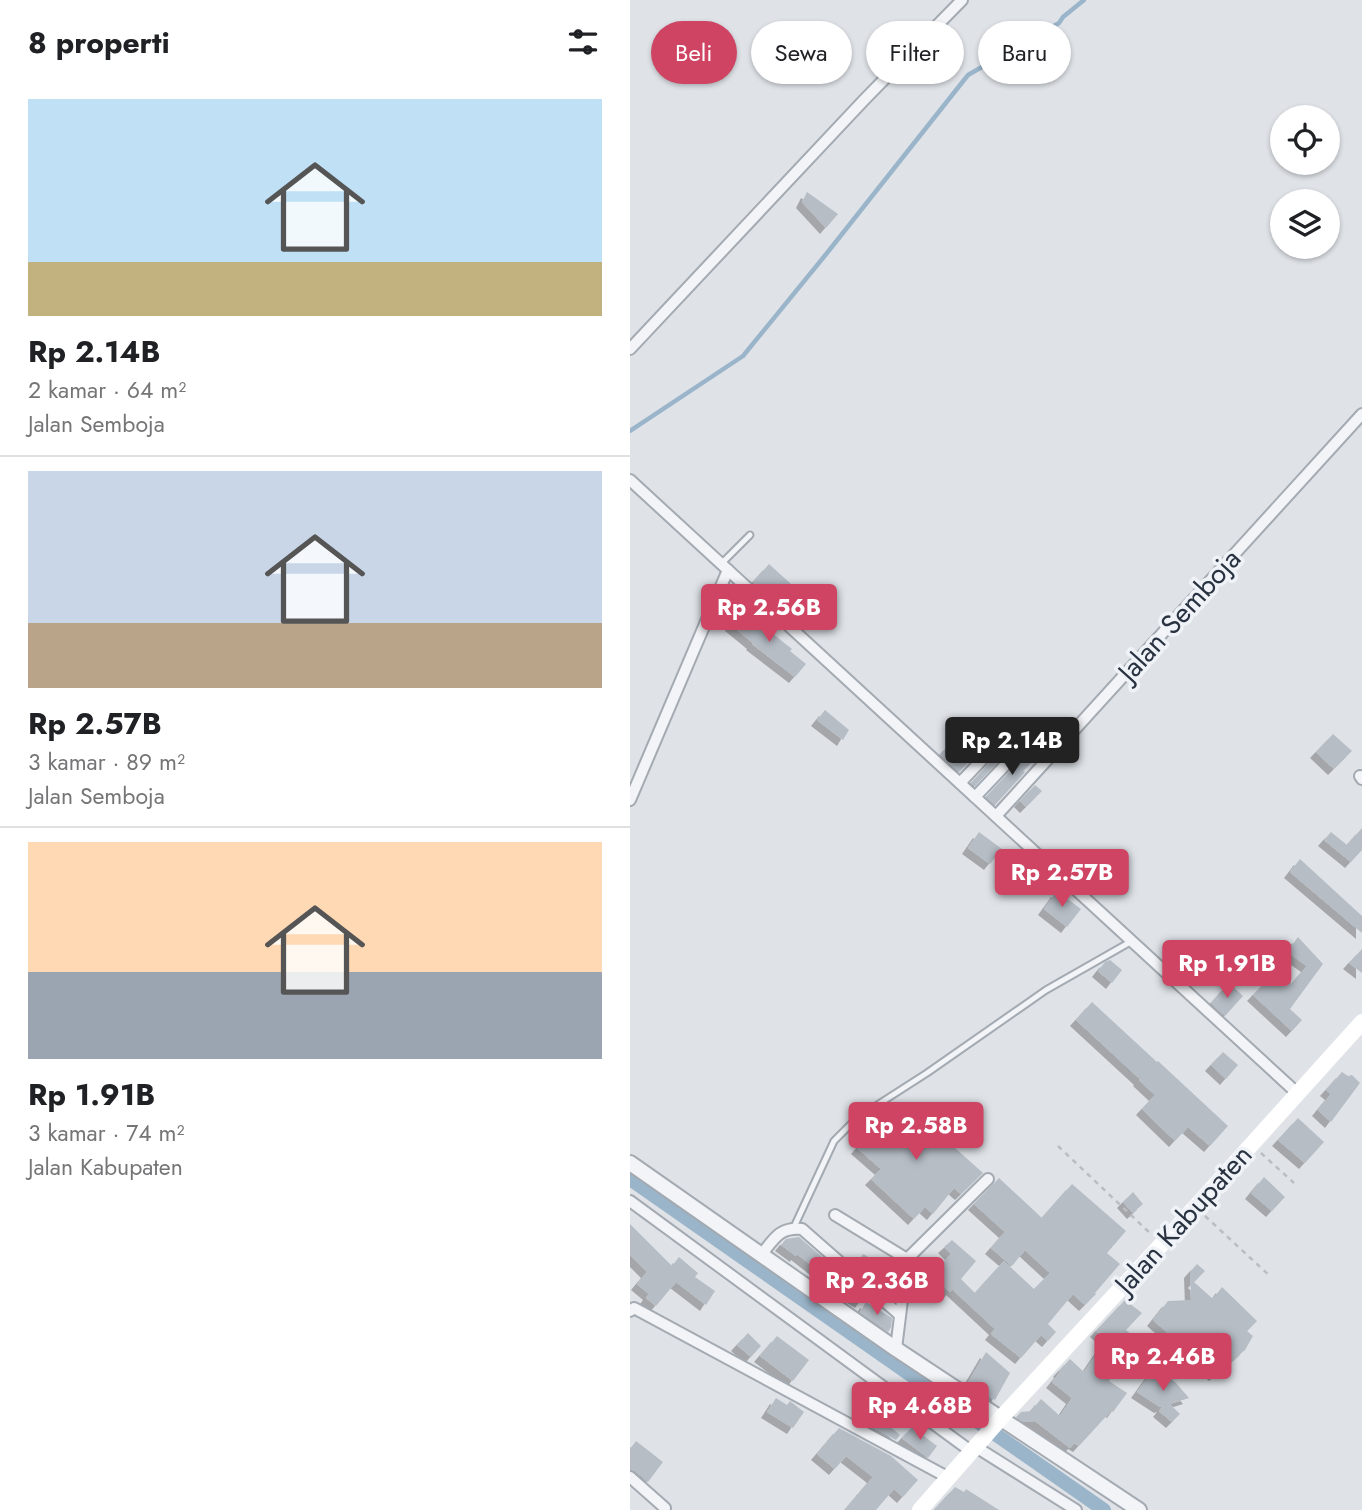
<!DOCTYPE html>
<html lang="id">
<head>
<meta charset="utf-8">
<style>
	:root { --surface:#fff; --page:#f6f6f6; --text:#202124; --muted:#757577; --line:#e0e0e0; --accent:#ce4462 }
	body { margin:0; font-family:Jost,sans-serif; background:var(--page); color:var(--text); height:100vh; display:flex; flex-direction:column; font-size:26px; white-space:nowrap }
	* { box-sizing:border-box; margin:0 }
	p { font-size:23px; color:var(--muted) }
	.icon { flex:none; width:38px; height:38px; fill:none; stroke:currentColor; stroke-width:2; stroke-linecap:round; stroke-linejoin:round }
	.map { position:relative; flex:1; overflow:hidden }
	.details { display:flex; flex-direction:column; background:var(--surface); width:630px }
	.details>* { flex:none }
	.guide { position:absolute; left:21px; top:21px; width:606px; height:63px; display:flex; gap:14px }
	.fabs { position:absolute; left:640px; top:105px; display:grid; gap:14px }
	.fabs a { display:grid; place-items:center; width:70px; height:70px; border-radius:50%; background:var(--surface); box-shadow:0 2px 5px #0004; font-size:35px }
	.price { position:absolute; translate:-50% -60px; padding:0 16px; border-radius:7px; background:var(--accent); color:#fff; font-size:23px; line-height:46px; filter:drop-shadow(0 2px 4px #0008) }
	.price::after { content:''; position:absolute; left:50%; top:42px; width:21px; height:16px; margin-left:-10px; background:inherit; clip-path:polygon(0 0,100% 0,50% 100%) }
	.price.on { background:#222; color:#fff }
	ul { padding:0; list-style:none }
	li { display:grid; align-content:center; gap:14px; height:371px; padding:0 28px }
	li+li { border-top:2px solid var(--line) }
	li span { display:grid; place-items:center; height:217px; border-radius:0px; color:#555 }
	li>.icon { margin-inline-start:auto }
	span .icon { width:126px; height:126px; fill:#fffc; stroke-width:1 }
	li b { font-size:30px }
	h2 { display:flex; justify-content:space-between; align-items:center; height:84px; padding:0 28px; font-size:30px }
	.pill { padding:0 24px; border-radius:32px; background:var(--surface); box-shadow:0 2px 5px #0004; font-size:24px; line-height:63px }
	.pill.on { background:var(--accent); color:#fff }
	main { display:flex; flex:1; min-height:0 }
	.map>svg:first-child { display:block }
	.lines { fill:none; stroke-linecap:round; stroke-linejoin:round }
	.stream { stroke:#9ab4c9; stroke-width:4.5 }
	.canal { stroke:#9ab4c9; stroke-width:14 }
	.building { fill:#b6bdc5; filter:url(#shadow) }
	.service-casing { stroke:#a4aab2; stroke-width:9 }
	.minor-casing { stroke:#a4aab2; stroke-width:14 }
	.tertiary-casing { stroke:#a4aab2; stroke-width:18 }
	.path { stroke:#b9bec4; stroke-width:2.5; stroke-dasharray:5 5; stroke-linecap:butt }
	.service { stroke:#f2f4f7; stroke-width:5 }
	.minor { stroke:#f2f4f7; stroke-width:10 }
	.tertiary { stroke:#f2f4f7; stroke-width:14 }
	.secondary { stroke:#fff; stroke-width:16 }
	.labels { text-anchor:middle; stroke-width:7; stroke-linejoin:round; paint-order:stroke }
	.street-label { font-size:28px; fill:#283240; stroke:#eff2f6 }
</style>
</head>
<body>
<main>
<section class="details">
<h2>8 properti<svg class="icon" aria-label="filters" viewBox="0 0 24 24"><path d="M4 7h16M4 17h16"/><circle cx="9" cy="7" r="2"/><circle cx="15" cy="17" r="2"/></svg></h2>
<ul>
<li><span style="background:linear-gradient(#bfe0f5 75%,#c2b280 0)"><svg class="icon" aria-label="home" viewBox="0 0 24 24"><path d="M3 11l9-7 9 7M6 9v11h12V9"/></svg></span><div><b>Rp 2.14B</b><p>2 kamar · 64 m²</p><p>Jalan Semboja</p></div></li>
<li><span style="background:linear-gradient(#c9d6e8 70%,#b9a48a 0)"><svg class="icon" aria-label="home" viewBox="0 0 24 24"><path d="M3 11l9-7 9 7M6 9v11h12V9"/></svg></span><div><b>Rp 2.57B</b><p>3 kamar · 89 m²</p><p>Jalan Semboja</p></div></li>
<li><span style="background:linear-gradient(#ffd9b3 60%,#9aa5b1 0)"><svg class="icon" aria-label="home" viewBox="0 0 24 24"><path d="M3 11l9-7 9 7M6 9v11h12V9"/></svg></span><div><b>Rp 1.91B</b><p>3 kamar · 74 m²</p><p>Jalan Kabupaten</p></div></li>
</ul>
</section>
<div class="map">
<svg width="732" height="1510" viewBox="0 0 732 1510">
	<defs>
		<filter id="shadow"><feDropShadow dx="-6" dy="6" stdDeviation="0" flood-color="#0004"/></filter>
	</defs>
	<rect width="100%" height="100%" fill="#dfe3e8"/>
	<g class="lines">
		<polyline class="stream" points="0,431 113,356 197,253 338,75 429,23 433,17 454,0"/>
		<polyline class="canal" points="0,1179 474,1510"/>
	</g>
	<g class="building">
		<polygon points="177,192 208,214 196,228 172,202"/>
		<polygon points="139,564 161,584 145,602 123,582"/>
		<polygon points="114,611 162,649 160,651 176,664 165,677 122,644 123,643 101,625"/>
		<polygon points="195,710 219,730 213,740 187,720"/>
		<polygon points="703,734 722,751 704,769 686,752"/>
		<polygon points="386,735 390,739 345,786 341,783"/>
		<polygon points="339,740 350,750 329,772 310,754 319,745 327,752"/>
		<polygon points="402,748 409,755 393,771 395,772 365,805 356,797"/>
		<polygon points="405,785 412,791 396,807 390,801"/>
		<polygon points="732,828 732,850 721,862 694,840 701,832 717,845"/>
		<polygon points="349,832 372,849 360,864 338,848"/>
		<polygon points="670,859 732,916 732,933 660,872"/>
		<polygon points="427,891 451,909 437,927 414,909"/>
		<polygon points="668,937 693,964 660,1009 672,1020 662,1031 623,995 647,970 662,984 677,966 657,952"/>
		<polygon points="732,949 732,973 719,963"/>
		<polygon points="480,960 492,970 482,983 468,971 475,962"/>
		<polygon points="599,983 613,996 595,1016 581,1003"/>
		<polygon points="462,1002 527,1062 528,1061 598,1126 580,1146 558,1127 545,1141 512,1109 525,1095 509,1080 510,1079 446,1020"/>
		<polygon points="593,1052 608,1065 596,1079 581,1065"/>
		<polygon points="712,1072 718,1076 722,1075 730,1083 701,1122 688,1110 701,1094 696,1090"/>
		<polygon points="277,1105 353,1173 331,1194 324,1188 303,1214 295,1207 284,1219 241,1179 251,1169 227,1148 248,1124 242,1119"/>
		<polygon points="668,1118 694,1142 675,1163 648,1140"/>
		<polygon points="634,1177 655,1197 642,1211 621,1193"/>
		<polygon points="369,1178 412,1218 442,1184 496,1231 477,1253 490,1264 465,1293 466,1294 455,1305 443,1294 418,1324 426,1332 418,1341 411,1335 391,1358 361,1334 365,1329 322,1289 320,1292 302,1276 321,1254 314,1247 322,1240 346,1261 331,1279 345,1293 374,1261 404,1289 420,1273 395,1250 382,1266 361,1248 375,1232 344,1204"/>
		<polygon points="503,1192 513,1204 503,1213 493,1202"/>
		<polygon points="0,1224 42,1266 49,1257 68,1273 65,1277 85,1291 76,1305 46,1282 26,1306 16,1298 19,1294 7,1284 17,1272 0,1255"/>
		<polygon points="169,1237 236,1295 231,1302 188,1275 190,1272 167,1254 166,1256 151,1245 156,1239"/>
		<polygon points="233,1254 267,1273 256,1289 245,1282 226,1266"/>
		<polygon points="567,1264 575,1271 564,1282 583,1299 592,1287 627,1321 617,1331 623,1336 615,1350 585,1375 523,1320 538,1301 561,1300 560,1272"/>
		<polygon points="495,1300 512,1313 496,1330 514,1345 502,1360 497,1356 479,1381 497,1393 483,1412 481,1411 449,1446 444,1443 440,1448 405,1421 393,1422 386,1417 391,1412 401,1411 411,1399 430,1416 442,1398 422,1382 430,1372 429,1371 440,1359 454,1372 476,1340 466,1331"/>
		<polygon points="236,1302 262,1318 261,1327 258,1332 230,1312"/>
		<polygon points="118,1333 131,1346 121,1357 107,1345"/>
		<polygon points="147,1336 179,1360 163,1381 130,1356"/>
		<polygon points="356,1352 380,1373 365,1400 337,1384"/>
		<polygon points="525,1367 546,1383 559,1398 540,1404 550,1414 542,1422 529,1411 533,1406 530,1407 507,1392"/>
		<polygon points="146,1398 157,1405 160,1401 174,1412 163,1428 137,1412"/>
		<polygon points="252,1400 266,1411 256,1423 270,1435 266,1440 234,1423"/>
		<polygon points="282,1427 307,1446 298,1458 272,1438"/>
		<polygon points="209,1428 261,1456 288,1480 273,1497 264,1489 246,1510 215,1510 243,1477 216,1456 205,1469 187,1454"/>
		<polygon points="6,1441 33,1462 18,1482 5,1471 0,1469 0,1449"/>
		<polygon points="325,1487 334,1492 336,1489 369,1510 304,1510"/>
	</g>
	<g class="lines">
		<g class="service-casing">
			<g id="service">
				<polyline points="91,564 120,535"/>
				<polyline points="164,1227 204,1141 227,1118 297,1073 416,990 502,941"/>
			</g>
		</g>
		<g class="minor-casing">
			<g id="minor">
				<polyline points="0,349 234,100 332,0"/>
				<polyline points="0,480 667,1093"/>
				<polyline points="730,776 732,779"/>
				<polyline points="330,783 384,726"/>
				<polyline points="345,797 399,740"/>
				<polyline points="0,800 98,570"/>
				<polyline points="366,816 732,414"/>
				<polyline points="0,1201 342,1452"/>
				<polyline points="205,1215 277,1259"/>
				<path d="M132 1254C144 1239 149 1227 172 1229L270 1315"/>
				<polyline points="0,1311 4,1308 319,1478"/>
				<polyline points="266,1349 277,1259 358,1179"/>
				<polyline points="346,1447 446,1510"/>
				<polyline points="0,1477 35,1508"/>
			</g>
		</g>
		<g class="tertiary-casing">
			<polyline id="tertiary" points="0,1163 266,1349 509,1510"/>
		</g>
		<g class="path">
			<polyline points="428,1146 522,1235"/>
			<polyline points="631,1153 664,1183"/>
			<polyline points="575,1216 641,1277"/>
		</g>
		<use href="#service" class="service"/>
		<use href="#minor" class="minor"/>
		<use href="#tertiary" class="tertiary"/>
		<polyline class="secondary" points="290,1510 370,1419 532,1244 732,1022"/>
	</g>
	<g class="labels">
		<g class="street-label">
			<text transform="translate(549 615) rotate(-48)" y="10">Jalan Semboja</text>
			<text transform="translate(553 1219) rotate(-48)" y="10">Jalan Kabupaten</text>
		</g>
	</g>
</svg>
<div class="fabs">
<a><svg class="icon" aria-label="locate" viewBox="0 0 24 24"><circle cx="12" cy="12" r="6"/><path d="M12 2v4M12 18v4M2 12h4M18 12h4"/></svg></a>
<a><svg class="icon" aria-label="layers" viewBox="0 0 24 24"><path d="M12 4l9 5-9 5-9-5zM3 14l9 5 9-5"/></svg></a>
</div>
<b class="price" style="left:139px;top:644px">Rp 2.56B</b>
<b class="price on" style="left:382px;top:777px">Rp 2.14B</b>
<b class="price" style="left:432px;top:909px">Rp 2.57B</b>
<b class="price" style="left:597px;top:1000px">Rp 1.91B</b>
<b class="price" style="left:286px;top:1162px">Rp 2.58B</b>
<b class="price" style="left:247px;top:1317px">Rp 2.36B</b>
<b class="price" style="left:533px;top:1393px">Rp 2.46B</b>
<b class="price" style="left:290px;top:1442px">Rp 4.68B</b>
<div class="guide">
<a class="pill on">Beli</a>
<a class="pill">Sewa</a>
<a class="pill">Filter</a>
<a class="pill">Baru</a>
</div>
</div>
</main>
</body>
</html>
